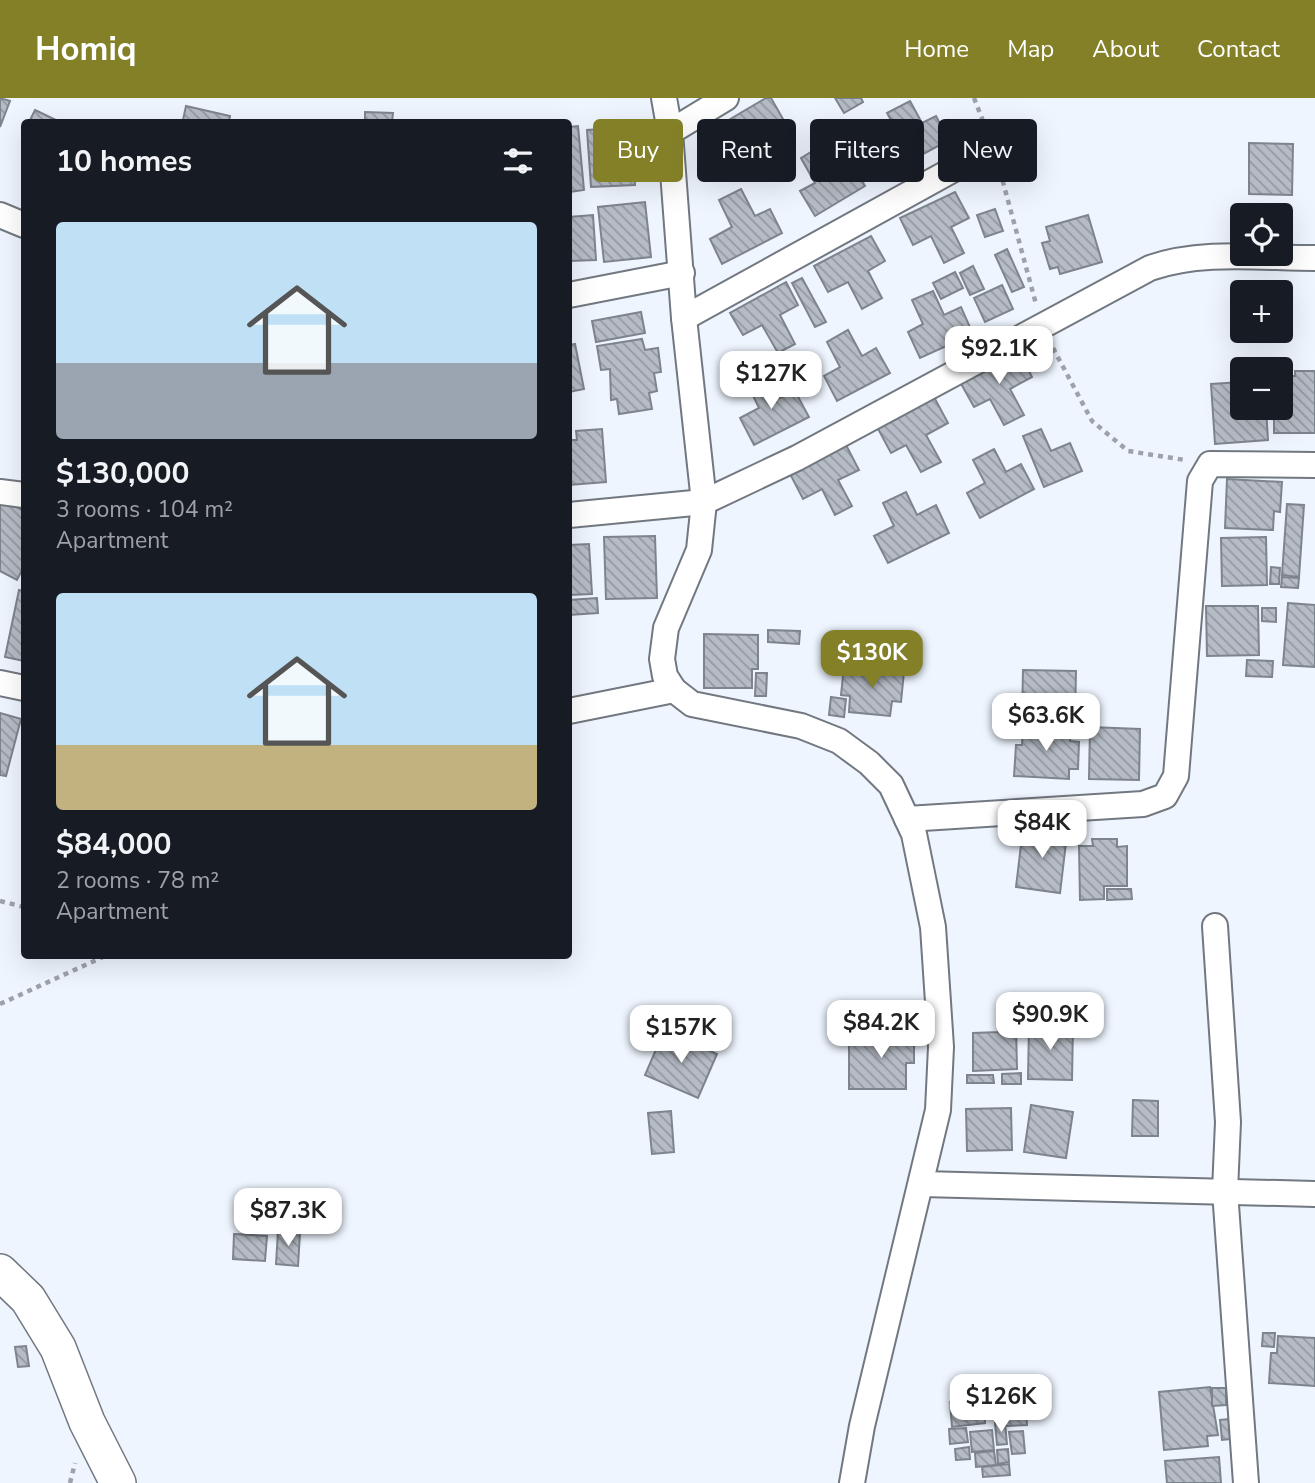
<!DOCTYPE html>
<html lang="en">
<head>
<meta charset="utf-8">
<style>
	:root { --surface:#171b24; --page:#242831; --text:#f1f3f6; --muted:#9ea1a6; --accent:#838028 }
	body { margin:0; font-family:"Nunito Sans",sans-serif; background:var(--page); color:var(--text); height:100vh; display:flex; flex-direction:column; font-size:26px; white-space:nowrap }
	* { box-sizing:border-box; margin:0 }
	p { font-size:23px; color:var(--muted) }
	.icon { flex:none; width:38px; height:38px; fill:none; stroke:currentColor; stroke-width:2; stroke-linecap:round; stroke-linejoin:round }
	.map { position:relative; flex:1; overflow:hidden }
	.drawer { position:absolute; left:21px; top:21px; width:551px; height:840px; display:flex; flex-direction:column; background:var(--surface); border-radius:7px; box-shadow:0 7px 28px #0002 }
	.drawer>* { flex:none }
	.banner { position:absolute; left:593px; top:21px; width:616px; height:63px; display:flex; gap:14px }
	.fabs { position:absolute; left:1230px; top:105px; display:grid; gap:14px }
	.fabs a { display:grid; place-items:center; width:63px; height:63px; border-radius:7px; background:var(--surface); box-shadow:0 7px 28px #0002; font-size:35px }
	.price { position:absolute; translate:-50% -60px; padding:0 16px; border-radius:14px; background:#fff; color:#222; font-size:23px; line-height:46px; filter:drop-shadow(0 2px 4px #0008) }
	.price::after { content:''; position:absolute; left:50%; top:42px; width:21px; height:16px; margin-left:-10px; background:inherit; clip-path:polygon(0 0,100% 0,50% 100%) }
	.price.selected { background:var(--accent); color:#fff }
	ul { padding:0; list-style:none }
	li { display:grid; align-content:center; gap:14px; height:371px; padding:0 35px }
	li span { display:grid; place-items:center; height:217px; border-radius:7px; color:#555 }
	li>.icon { margin-inline-start:auto }
	span .icon { width:126px; height:126px; fill:#fffc; stroke-width:1 }
	li b { font-size:30px }
	h2 { display:flex; justify-content:space-between; align-items:center; height:84px; padding:0 35px; font-size:30px }
	.pill { padding:0 24px; border-radius:7px; background:var(--surface); box-shadow:0 7px 28px #0002; font-size:24px; line-height:63px }
	.pill.selected { background:var(--accent); color:#fff }
	header { display:flex; align-items:center; gap:42px; box-sizing:border-box; height:98px; padding:0 35px; background:var(--accent); color:#fff }
	header strong { font-size:33px }
	nav { display:flex; gap:38px; margin-inline-start:auto; font-size:24px }
	.map>svg:first-child { display:block }
	.building { fill:url(#building-back-hatch); stroke:#7e848c; stroke-width:2 }
	.lines { fill:none; stroke-linecap:round; stroke-linejoin:round }
	.street-casing { stroke:#727880; stroke-width:28 }
	.secondary-casing { stroke:#727880; stroke-width:38 }
	.path { stroke:#9da2a9; stroke-width:4.5; stroke-dasharray:5 5; stroke-linecap:butt }
	.street { stroke:#fff; stroke-width:24 }
	.secondary { stroke:#fff; stroke-width:35 }
</style>
</head>
<body>
<header>
<strong>Homiq</strong>
<nav><a>Home</a><a>Map</a><a>About</a><a>Contact</a></nav>
</header>
<div class="map">
<svg width="1315" height="1385" viewBox="0 0 1315 1385">
	<defs>
		<pattern id="building-back-hatch" width="6" height="6" patternUnits="userSpaceOnUse" patternTransform="scale(1.75)"><rect width="6" height="6" fill="#b6bcc5"/><path d="M-1 5l2 2M0 0l6 6M5-1l2 2" fill="none" stroke="#9499a1"/></pattern>
	</defs>
	<rect width="100%" height="100%" fill="#eef5fe"/>
	<g class="building">
		<polygon points="0,0 10,3 0,29"/>
		<polygon points="766,0 771,0 783,21 767,30 783,58 762,71 745,43 728,53 715,30"/>
		<polygon points="835,0 861,0 863,4 844,15"/>
		<polygon points="910,3 922,25 936,18 949,42 894,72 880,47 899,37 887,15"/>
		<polygon points="186,8 230,18 229,24 183,22"/>
		<polygon points="35,12 60,24 29,24"/>
		<polygon points="365,14 393,15 392,24 365,24"/>
		<polygon points="578,28 584,92 569,94 569,29"/>
		<polygon points="633,29 635,87 591,89 587,32"/>
		<polygon points="1249,45 1293,46 1292,97 1249,96"/>
		<polygon points="821,48 835,73 851,63 865,88 815,118 800,93 815,85 801,60"/>
		<polygon points="741,91 755,118 770,111 782,135 722,166 710,141 732,129 719,102"/>
		<polygon points="955,94 969,120 951,129 964,155 944,165 931,138 913,147 900,120"/>
		<polygon points="645,104 651,159 604,164 598,109"/>
		<polygon points="995,111 1003,133 985,139 977,117"/>
		<polygon points="593,117 596,162 569,163 569,119"/>
		<polygon points="1088,117 1102,164 1060,176 1058,169 1050,171 1042,145 1050,143 1046,129"/>
		<polygon points="871,138 885,163 868,173 882,200 862,211 848,184 828,194 814,168"/>
		<polygon points="1007,151 1024,189 1012,194 995,157"/>
		<polygon points="973,168 984,191 970,197 960,175"/>
		<polygon points="955,174 963,190 941,201 933,185"/>
		<polygon points="802,180 826,224 815,229 792,185"/>
		<polygon points="786,184 798,207 780,217 795,246 778,255 762,227 743,237 730,215"/>
		<polygon points="1002,187 1013,211 985,224 974,200"/>
		<polygon points="933,193 944,217 961,209 973,236 920,260 908,234 923,226 912,202"/>
		<polygon points="641,214 645,235 596,244 592,223"/>
		<polygon points="848,232 862,258 876,250 890,275 837,303 824,278 840,269 827,244"/>
		<polygon points="642,241 645,252 658,250 661,274 654,275 657,293 649,295 652,311 619,316 617,301 611,302 610,271 601,272 597,248"/>
		<polygon points="575,246 584,291 569,294 569,247"/>
		<polygon points="1019,253 1032,279 1010,291 1024,317 1004,327 990,301 974,309 960,284"/>
		<polygon points="1295,273 1315,273 1315,335 1274,335 1274,310 1281,310 1281,278 1295,278"/>
		<polygon points="767,275 780,300 795,293 809,319 754,347 740,320 759,310 747,285"/>
		<polygon points="1242,284 1242,310 1266,310 1268,342 1215,346 1211,286"/>
		<polygon points="934,299 948,325 926,337 941,364 921,374 906,347 891,355 877,329"/>
		<polygon points="602,331 606,384 569,387 569,342 577,342 576,333"/>
		<polygon points="1041,331 1051,353 1070,345 1082,373 1044,389 1023,338"/>
		<polygon points="845,345 859,372 838,382 852,408 835,417 822,391 803,401 789,374"/>
		<polygon points="994,351 1006,374 1021,366 1034,391 980,420 967,395 985,385 973,362"/>
		<polygon points="1227,381 1282,384 1280,414 1274,413 1273,432 1225,430"/>
		<polygon points="906,394 917,417 936,407 949,435 888,465 874,438 894,428 883,405"/>
		<polygon points="0,400 24,413 24,468 17,482 0,473"/>
		<polygon points="1287,406 1304,407 1299,479 1282,477"/>
		<polygon points="655,438 657,500 606,501 604,439"/>
		<polygon points="1266,439 1267,487 1222,488 1221,440"/>
		<polygon points="589,446 592,496 569,497 569,447"/>
		<polygon points="1271,469 1280,470 1279,486 1270,486"/>
		<polygon points="1282,479 1299,480 1298,490 1281,489"/>
		<polygon points="19,492 24,493 24,563 5,559"/>
		<polygon points="597,500 598,515 569,517 569,502"/>
		<polygon points="1288,505 1315,507 1315,569 1283,567"/>
		<polygon points="1206,508 1258,508 1259,557 1207,558"/>
		<polygon points="1262,510 1276,510 1276,524 1262,523"/>
		<polygon points="768,532 800,533 799,546 768,544"/>
		<polygon points="704,536 758,537 758,571 752,571 752,590 704,590"/>
		<polygon points="1247,562 1273,563 1272,579 1246,578"/>
		<polygon points="844,568 904,574 901,604 892,603 890,618 849,614 850,598 841,597"/>
		<polygon points="1023,572 1076,573 1075,621 1022,620"/>
		<polygon points="756,575 767,575 766,598 755,598"/>
		<polygon points="831,599 846,601 844,619 829,617"/>
		<polygon points="0,615 21,621 6,678 0,677"/>
		<polygon points="1023,627 1071,630 1070,643 1079,644 1078,671 1069,671 1069,681 1014,678 1016,647 1022,647"/>
		<polygon points="1090,629 1140,631 1139,682 1089,681"/>
		<polygon points="1023,730 1067,736 1060,795 1016,789"/>
		<polygon points="1092,741 1117,741 1117,749 1127,748 1127,788 1104,788 1104,801 1080,802 1079,748 1093,748"/>
		<polygon points="1107,791 1131,791 1132,801 1107,802"/>
		<polygon points="998,925 1016,925 1017,971 973,973 973,935 999,934"/>
		<polygon points="1029,927 1073,928 1072,982 1028,981"/>
		<polygon points="882,932 914,932 914,965 906,965 906,991 849,991 849,937 882,937"/>
		<polygon points="664,933 717,956 698,1000 645,977"/>
		<polygon points="1021,975 1021,986 1002,986 1002,976"/>
		<polygon points="967,977 993,977 994,985 967,985"/>
		<polygon points="1133,1002 1158,1003 1158,1038 1132,1038"/>
		<polygon points="1031,1007 1073,1014 1066,1060 1024,1054"/>
		<polygon points="1011,1010 1012,1052 967,1053 966,1011"/>
		<polygon points="671,1013 674,1054 652,1056 648,1015"/>
		<polygon points="278,1133 300,1135 298,1168 276,1166"/>
		<polygon points="234,1136 267,1138 265,1163 233,1161"/>
		<polygon points="1263,1235 1275,1235 1274,1249 1262,1248"/>
		<polygon points="1278,1238 1315,1240 1315,1288 1269,1285 1271,1255 1277,1255"/>
		<polygon points="26,1248 29,1268 18,1269 15,1249"/>
		<polygon points="976,1284 977,1298 959,1299 958,1285"/>
		<polygon points="1210,1289 1218,1337 1207,1338 1208,1348 1164,1352 1159,1294"/>
		<polygon points="1025,1290 1027,1310 1006,1312 1004,1292"/>
		<polygon points="1212,1290 1226,1290 1226,1307 1212,1308"/>
		<polygon points="1002,1292 1004,1320 993,1321 990,1293"/>
		<polygon points="983,1301 985,1325 952,1329 950,1304"/>
		<polygon points="1026,1312 1027,1327 1006,1328 1004,1314"/>
		<polygon points="1229,1321 1230,1341 1222,1342 1220,1322"/>
		<polygon points="995,1325 1005,1325 1007,1346 997,1347"/>
		<polygon points="966,1330 968,1344 950,1346 949,1331"/>
		<polygon points="992,1332 994,1352 972,1354 970,1334"/>
		<polygon points="1023,1333 1025,1355 1012,1356 1009,1334"/>
		<polygon points="969,1349 970,1361 956,1362 955,1351"/>
		<polygon points="1008,1351 1009,1364 998,1366 997,1352"/>
		<polygon points="994,1353 996,1367 976,1369 975,1355"/>
		<polygon points="1219,1359 1221,1385 1167,1385 1165,1363"/>
		<polygon points="1009,1366 1010,1377 983,1379 982,1369"/>
	</g>
	<g class="lines">
		<g class="street-casing">
			<g id="street">
				<polyline points="664,0 670,34 684,220 704,404 699,452 666,530 662,561 665,578 674,592 692,606 801,628 839,643 869,665 891,687 914,736 933,829 941,949 938,1012 862,1328 852,1385"/>
				<polyline points="670,34 726,0"/>
				<polyline points="0,117 24,127"/>
				<polyline points="569,197 682,175"/>
				<polyline points="684,220 994,49"/>
				<polyline points="0,394 24,397"/>
				<path d="M569 417 704 404 797 360 1150 170C1202 152 1261 160 1315 160"/>
				<polyline points="0,585 24,590"/>
				<polyline points="569,613 674,592"/>
				<polyline points="907,721 1143,706 1165,698 1176,678 1200,383 1210,366 1315,367"/>
				<polyline points="1215,828 1228,1024 1225,1093 1246,1385"/>
				<polyline points="922,1086 1315,1096"/>
			</g>
		</g>
		<g class="secondary-casing">
			<polyline id="secondary" points="0,1174 28,1201 58,1250 87,1324 118,1385"/>
		</g>
		<g class="path">
			<polyline points="974,0 985,28"/>
			<polyline points="1000,73 1036,206"/>
			<polyline points="1053,250 1092,323 1128,353 1185,362"/>
			<polyline points="0,803 24,809"/>
			<polyline points="0,906 105,858"/>
			<polyline points="70,1385 75,1365"/>
		</g>
		<use href="#street" class="street"/>
		<use href="#secondary" class="secondary"/>
	</g>
</svg>
<div class="fabs">
<a><svg class="icon" aria-label="locate" viewBox="0 0 24 24"><circle cx="12" cy="12" r="6"/><path d="M12 2v4M12 18v4M2 12h4M18 12h4"/></svg></a>
<a>+</a>
<a>−</a>
</div>
<b class="price" style="left:999px;top:288px">$92.1K</b>
<b class="price" style="left:771px;top:313px">$127K</b>
<b class="price selected" style="left:872px;top:592px">$130K</b>
<b class="price" style="left:1046px;top:655px">$63.6K</b>
<b class="price" style="left:1042px;top:762px">$84K</b>
<b class="price" style="left:1050px;top:954px">$90.9K</b>
<b class="price" style="left:881px;top:962px">$84.2K</b>
<b class="price" style="left:681px;top:967px">$157K</b>
<b class="price" style="left:288px;top:1150px">$87.3K</b>
<b class="price" style="left:1001px;top:1336px">$126K</b>
<div class="banner">
<a class="pill selected">Buy</a>
<a class="pill">Rent</a>
<a class="pill">Filters</a>
<a class="pill">New</a>
</div>
<section class="drawer">
<h2>10 homes<svg class="icon" aria-label="filters" viewBox="0 0 24 24"><path d="M4 7h16M4 17h16"/><circle cx="9" cy="7" r="2"/><circle cx="15" cy="17" r="2"/></svg></h2>
<ul>
<li><span style="background:linear-gradient(#bfe0f5 65%,#9aa5b1 0)"><svg class="icon" aria-label="home" viewBox="0 0 24 24"><path d="M3 11l9-7 9 7M6 9v11h12V9"/></svg></span><div><b>$130,000</b><p>3 rooms · 104 m²</p><p>Apartment</p></div></li>
<li><span style="background:linear-gradient(#bfe0f5 70%,#c2b280 0)"><svg class="icon" aria-label="home" viewBox="0 0 24 24"><path d="M3 11l9-7 9 7M6 9v11h12V9"/></svg></span><div><b>$84,000</b><p>2 rooms · 78 m²</p><p>Apartment</p></div></li>
</ul>
</section>
</div>
</body>
</html>
